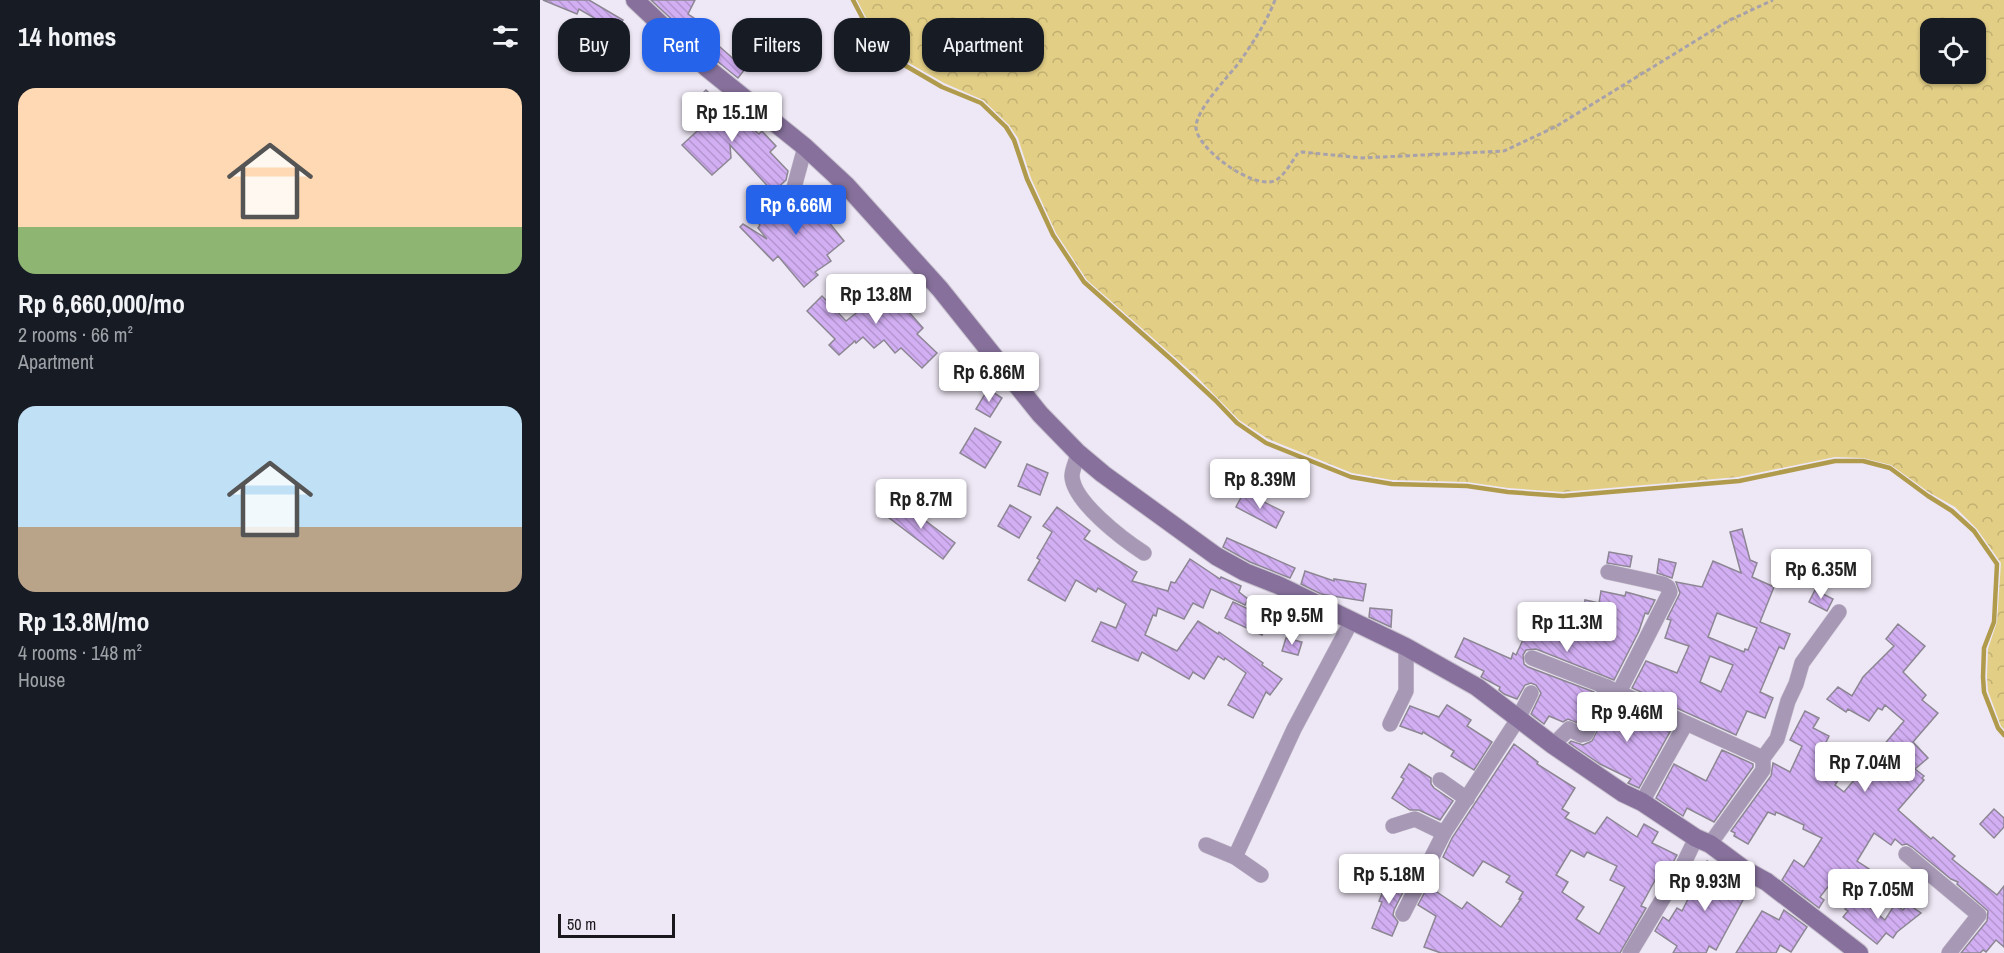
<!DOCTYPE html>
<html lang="en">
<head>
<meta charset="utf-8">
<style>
	:root { --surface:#171b24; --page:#20242c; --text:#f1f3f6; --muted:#9ea1a6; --accent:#2563eb }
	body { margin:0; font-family:"Archivo Narrow",sans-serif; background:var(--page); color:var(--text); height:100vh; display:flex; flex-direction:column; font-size:22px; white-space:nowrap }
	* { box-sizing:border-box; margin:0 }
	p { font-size:20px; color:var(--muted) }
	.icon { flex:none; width:33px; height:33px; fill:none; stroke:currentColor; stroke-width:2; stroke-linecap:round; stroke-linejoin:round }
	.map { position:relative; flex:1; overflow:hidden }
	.sheet { display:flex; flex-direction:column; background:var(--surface); width:540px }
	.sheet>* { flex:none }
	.hud { position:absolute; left:18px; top:18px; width:570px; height:54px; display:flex; gap:12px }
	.buttons { position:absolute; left:1380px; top:18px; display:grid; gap:12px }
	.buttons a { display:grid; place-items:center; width:66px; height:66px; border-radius:12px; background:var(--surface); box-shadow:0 2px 4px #0004; font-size:30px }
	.scale { position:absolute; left:18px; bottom:15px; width:117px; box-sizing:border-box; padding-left:6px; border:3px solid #1a181d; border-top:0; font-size:16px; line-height:21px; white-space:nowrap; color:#1a181d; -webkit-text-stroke:4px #eee7f5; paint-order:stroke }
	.price { position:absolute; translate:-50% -51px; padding:0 14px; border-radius:6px; background:#fff; color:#222; font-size:20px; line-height:39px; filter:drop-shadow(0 2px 3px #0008) }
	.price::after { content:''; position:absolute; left:50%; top:36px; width:18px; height:14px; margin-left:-9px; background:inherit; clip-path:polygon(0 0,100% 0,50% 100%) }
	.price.on { background:var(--accent); color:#fff }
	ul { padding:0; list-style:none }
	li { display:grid; align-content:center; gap:12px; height:318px; padding:0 18px }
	li span { display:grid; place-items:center; height:186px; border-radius:18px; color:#555 }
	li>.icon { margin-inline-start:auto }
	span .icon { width:108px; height:108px; fill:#fffc; stroke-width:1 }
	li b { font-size:26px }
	h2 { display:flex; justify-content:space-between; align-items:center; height:72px; padding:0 18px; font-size:26px }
	.tag { padding:0 21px; border-radius:18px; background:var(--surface); box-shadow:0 2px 4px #0004; font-size:21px; line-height:54px }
	.tag.on { background:var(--accent); color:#fff }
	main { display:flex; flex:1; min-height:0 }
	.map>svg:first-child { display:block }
	.forest { fill:url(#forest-crowns); fill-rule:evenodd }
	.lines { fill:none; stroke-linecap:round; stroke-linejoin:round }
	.stream { stroke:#b09b4c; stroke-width:4.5 }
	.building { fill:url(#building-back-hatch); stroke:#8c8693; stroke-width:1.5; fill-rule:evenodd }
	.street-casing { stroke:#c8c2ce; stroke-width:16 }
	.secondary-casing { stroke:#c8c2ce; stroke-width:20 }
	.path { stroke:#a7a1ac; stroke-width:3; stroke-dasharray:4.5 3; stroke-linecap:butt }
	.street { stroke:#a798b6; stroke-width:15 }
	.secondary { stroke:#87719c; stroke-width:18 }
</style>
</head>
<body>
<main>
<section class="sheet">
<h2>14 homes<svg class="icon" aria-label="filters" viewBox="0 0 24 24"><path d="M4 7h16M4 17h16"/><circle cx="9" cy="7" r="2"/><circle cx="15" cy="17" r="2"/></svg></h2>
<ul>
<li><span style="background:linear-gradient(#ffd9b3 75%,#8fb573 0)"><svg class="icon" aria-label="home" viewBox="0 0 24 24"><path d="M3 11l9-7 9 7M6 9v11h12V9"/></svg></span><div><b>Rp 6,660,000/mo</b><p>2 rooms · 66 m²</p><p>Apartment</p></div></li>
<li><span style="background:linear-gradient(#bfe0f5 65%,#b9a48a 0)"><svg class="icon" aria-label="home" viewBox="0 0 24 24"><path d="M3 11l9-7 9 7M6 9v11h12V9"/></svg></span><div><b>Rp 13.8M/mo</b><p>4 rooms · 148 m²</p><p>House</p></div></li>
</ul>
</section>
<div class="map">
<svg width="1464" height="953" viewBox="0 0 1464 953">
	<defs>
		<pattern id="forest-crowns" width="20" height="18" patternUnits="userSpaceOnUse" patternTransform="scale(1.5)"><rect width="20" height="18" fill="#e2ce85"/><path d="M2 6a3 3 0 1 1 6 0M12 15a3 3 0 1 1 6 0" fill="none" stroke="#c1b072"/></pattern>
		<pattern id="building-back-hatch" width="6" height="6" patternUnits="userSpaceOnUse" patternTransform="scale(1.5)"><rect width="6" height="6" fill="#d2aef3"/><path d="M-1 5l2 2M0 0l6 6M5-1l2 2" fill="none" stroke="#b495d0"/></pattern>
	</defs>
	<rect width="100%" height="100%" fill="#eee7f5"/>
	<path class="forest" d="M317 0H1464V729L1461 726 1448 691 1447 677 1448 649 1457 622 1461 563 1437 529 1415 507 1390 493 1351 465 1323 458 1295 457 1198 477 1023 492 968 488 927 482 852 480 812 473 728 439 699 420 657 377 547 280 516 233 491 178 478 138 469 125 443 100 404 83 369 63 335 35ZM1390 28H1436V74H1390Z"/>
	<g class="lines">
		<polyline class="stream" points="313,0 333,38 366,66 402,87 441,103 466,127 474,140 487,179 513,235 544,282 633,361 675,400 697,423 726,443 811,477 852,484 927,486 968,492 1023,496 1199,481 1295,461 1323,461 1350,468 1388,496 1412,511 1434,531 1457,564 1454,622 1444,648 1443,677 1444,692 1458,728 1464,735"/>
	</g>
	<g class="building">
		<polygon points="3,0 49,0 83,20 74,36 60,28 63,23 39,9 37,14"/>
		<polygon points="111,0 155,0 148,14 169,28 160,40 139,26"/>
		<polygon points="65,41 80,48 71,63 57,55"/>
		<polygon points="180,47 205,69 198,78 172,57"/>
		<polygon points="166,90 202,124 204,122 219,134 222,131 236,146 230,152 248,171 246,180 233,192 190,145 191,158 172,175 142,145 167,122 150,106"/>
		<polygon points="262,194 281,202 278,209 304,241 287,255 291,261 275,272 278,275 264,287 238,256 233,261 200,227 203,224 227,239 218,228 220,225 213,217 234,195 254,214"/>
		<polygon points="352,278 367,296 360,302 383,328 377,334 397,353 382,368 361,348 355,353 344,340 334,348 323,337 316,343 315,341 299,355 289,345 295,339 267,311 282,296 306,321 339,295 336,291"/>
		<polygon points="448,389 462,398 450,417 436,409"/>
		<polygon points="435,428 461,442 445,468 420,453"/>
		<polygon points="487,464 508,473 500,495 478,486"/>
		<polygon points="704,492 744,512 736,528 696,507"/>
		<polygon points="359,501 415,543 403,559 348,517"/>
		<polygon points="470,505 491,517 479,538 458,526"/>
		<polygon points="517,507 550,531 544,539 597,572 592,581 628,591 631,582 635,583 650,559 680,579 681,577 701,586 699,592 708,599 705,605 671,589 663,608 653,603 644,619 618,608 616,616 613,615 605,635 637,651 658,621 678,634 679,632 723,663 722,665 742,679 730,695 726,692 713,718 688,705 706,673 685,658 684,660 678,656 664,679 653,672 649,679 602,652 598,661 552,641 561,622 576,628 586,604 558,588 556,592 536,580 525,601 488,580 500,560 497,558 512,532 503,526"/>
		<path d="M1202 529 1210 560 1217 563 1212 577 1234 587 1220 622 1250 634 1244 649 1239 647 1220 692 1233 698 1225 718 1207 711 1196 735 1092 688 1106 661 1137 673 1149 646 1125 638 1131 620 1127 619 1140 593 1136 582 1162 587 1173 561 1201 573 1190 532ZM1177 613 1217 628 1208 650 1205 649 1204 652 1168 637ZM1170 656 1193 665 1181 692 1160 682Z"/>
		<polygon points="687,538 755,568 750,578 710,562 683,547"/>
		<polygon points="1069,552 1092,556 1090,567 1067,563"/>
		<polygon points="1119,559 1136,563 1132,578 1117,573"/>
		<polygon points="765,571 794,581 794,579 826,584 823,601 781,594 761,584"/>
		<polygon points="1275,590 1293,599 1287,611 1269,602"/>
		<polygon points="1061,591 1085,596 1086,592 1115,600 1108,614 1105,613 1099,631 1074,680 996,649 986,650 983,655 984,664 988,667 1054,692 1040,724 1028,719 1023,722 1009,716 1004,724 991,714 1001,693 996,685 991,683 985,685 977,699 964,694 959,690 960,687 941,677 944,671 915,657 924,638 971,659 973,653 976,655 987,631 1003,638 1005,623 1021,625 1025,603 1044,607 1045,600 1059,603"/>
		<polygon points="693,602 730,619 722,635 685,618"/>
		<polygon points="830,608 852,610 851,627 829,617"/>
		<polygon points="1358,624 1385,646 1363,672 1386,695 1382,700 1398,713 1373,742 1388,758 1375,769 1384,776 1382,778 1384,780 1358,810 1391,839 1393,837 1415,856 1412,859 1457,895 1464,886 1464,947 1456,940 1446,952 1443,950 1440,953 1421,953 1447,921 1448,911 1417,884 1418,882 1411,879 1372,847 1367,844 1362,845 1355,839 1351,845 1334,833 1317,861 1329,869 1314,888 1297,875 1280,897 1284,900 1279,908 1242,880 1254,860 1264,867 1282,838 1263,829 1264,825 1236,812 1235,815 1228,812 1208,844 1194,836 1195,833 1191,831 1231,776 1233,763 1250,772 1262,746 1250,740 1265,711 1279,718 1273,728 1289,736 1278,759 1302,774 1295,785 1304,792 1364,721 1345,705 1342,710 1338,708 1329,721 1308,709 1306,712 1287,699 1298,687 1312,696 1323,677 1354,646 1346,639"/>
		<polygon points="746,638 762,642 758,655 742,651"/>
		<polygon points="1072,700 1132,728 1099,788 1088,783 1091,779 1060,764 1029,743 1031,741 1043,745 1052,741"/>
		<polygon points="907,705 931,720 927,726 952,742 934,770 911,756 914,751 883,732 882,734 860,726 870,706 899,717"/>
		<path d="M974 744 998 762 997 764 1035 788 1022 809 1029 813 1025 818 1055 834 1067 817 1097 837 1104 824 1118 832 1112 843 1137 855 1125 877 1119 873 1101 906 1106 908 1080 953H901L884 947 896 916 878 905 888 886 922 909 927 902 961 927 981 899H979L983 892 966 882 970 876 943 861 933 876 903 857 912 838ZM1031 850 1044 857 1047 852 1077 866 1070 880 1085 887 1059 934 1036 919 1044 907 1022 892 1028 882 1016 875Z"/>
		<polygon points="1182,750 1213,764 1213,767 1174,822 1147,808 1143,816 1116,798 1134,764 1166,781"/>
		<polygon points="869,764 891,778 891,784 894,788 913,801 900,820 879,810 870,810 852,798 864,779 861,777"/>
		<polygon points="1454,809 1464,818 1464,827 1454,838 1440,824"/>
		<polygon points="1167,861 1189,872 1198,879 1198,880 1210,887 1176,950 1169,946 1166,953 1133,953 1137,946 1115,931 1123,917 1129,921 1137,908 1142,911"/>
		<polygon points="850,874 868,882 854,910 853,915 858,922 852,936 832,928 842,902 839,901"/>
		<polygon points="1316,896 1345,920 1355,904 1363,910 1368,904 1381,913 1357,932 1353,938 1346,933 1337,944 1303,917 1308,911 1305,909"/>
		<polygon points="1244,910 1267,927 1251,952 1240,945 1236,953 1196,953 1222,911 1239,920"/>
	</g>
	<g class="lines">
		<g class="street-casing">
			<g id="street">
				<polyline points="252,195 265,147"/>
				<path d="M538 453C537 460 532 469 532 476 533 502 584 540 604 553"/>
				<polyline points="1068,572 1123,584 1128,587 1130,592 1079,692"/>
				<polyline points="992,658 1067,687"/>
				<polyline points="850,724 866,691 866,647"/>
				<polyline points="1013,745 1029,729 1041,735 1046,734 1067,687 1223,758"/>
				<polyline points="900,780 927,799"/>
				<polyline points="1102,802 1145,725"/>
				<polyline points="853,826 875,819 904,833"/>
				<polyline points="1170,844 1223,770 1223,758 1237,739 1248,701 1256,684 1262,663 1299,612"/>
				<polyline points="666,845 695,857 721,875"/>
				<polyline points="1366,854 1439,915 1409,953"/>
				<polyline points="695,857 754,729 811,622"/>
				<polyline points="863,914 904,833 978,719 991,693"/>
				<polyline points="1090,953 1142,867 1156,838"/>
			</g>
		</g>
		<g class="secondary-casing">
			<polyline id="secondary" points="95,0 167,68 265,147 306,185 400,289 500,414 538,453 563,474 676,556 705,572 738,585 866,647 937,687 1013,745 1083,793 1102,802 1156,838 1170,844 1205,870 1227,882 1319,953"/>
		</g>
		<path class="path" d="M735 0C727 21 714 41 701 60 690 75 655 110 656 128 658 150 713 189 734 181 744 177 752 161 758 153L762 152 822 158 964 151 1015 127 1188 21 1233 0"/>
		<use href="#street" class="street"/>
		<use href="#secondary" class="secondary"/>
	</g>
</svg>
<div class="buttons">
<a><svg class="icon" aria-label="locate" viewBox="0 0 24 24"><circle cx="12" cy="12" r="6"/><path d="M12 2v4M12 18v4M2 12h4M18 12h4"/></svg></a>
</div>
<div class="scale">50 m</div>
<b class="price" style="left:192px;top:143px">Rp 15.1M</b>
<b class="price on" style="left:256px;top:236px">Rp 6.66M</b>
<b class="price" style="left:336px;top:325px">Rp 13.8M</b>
<b class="price" style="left:449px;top:403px">Rp 6.86M</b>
<b class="price" style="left:720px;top:510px">Rp 8.39M</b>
<b class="price" style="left:381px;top:530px">Rp 8.7M</b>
<b class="price" style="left:1281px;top:600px">Rp 6.35M</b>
<b class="price" style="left:752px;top:646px">Rp 9.5M</b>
<b class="price" style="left:1027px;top:653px">Rp 11.3M</b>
<b class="price" style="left:1087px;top:743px">Rp 9.46M</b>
<b class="price" style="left:1325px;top:793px">Rp 7.04M</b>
<b class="price" style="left:849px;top:905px">Rp 5.18M</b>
<b class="price" style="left:1165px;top:912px">Rp 9.93M</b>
<b class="price" style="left:1338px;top:920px">Rp 7.05M</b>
<div class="hud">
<a class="tag">Buy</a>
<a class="tag on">Rent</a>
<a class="tag">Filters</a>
<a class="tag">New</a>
<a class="tag">Apartment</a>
</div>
</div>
</main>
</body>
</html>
